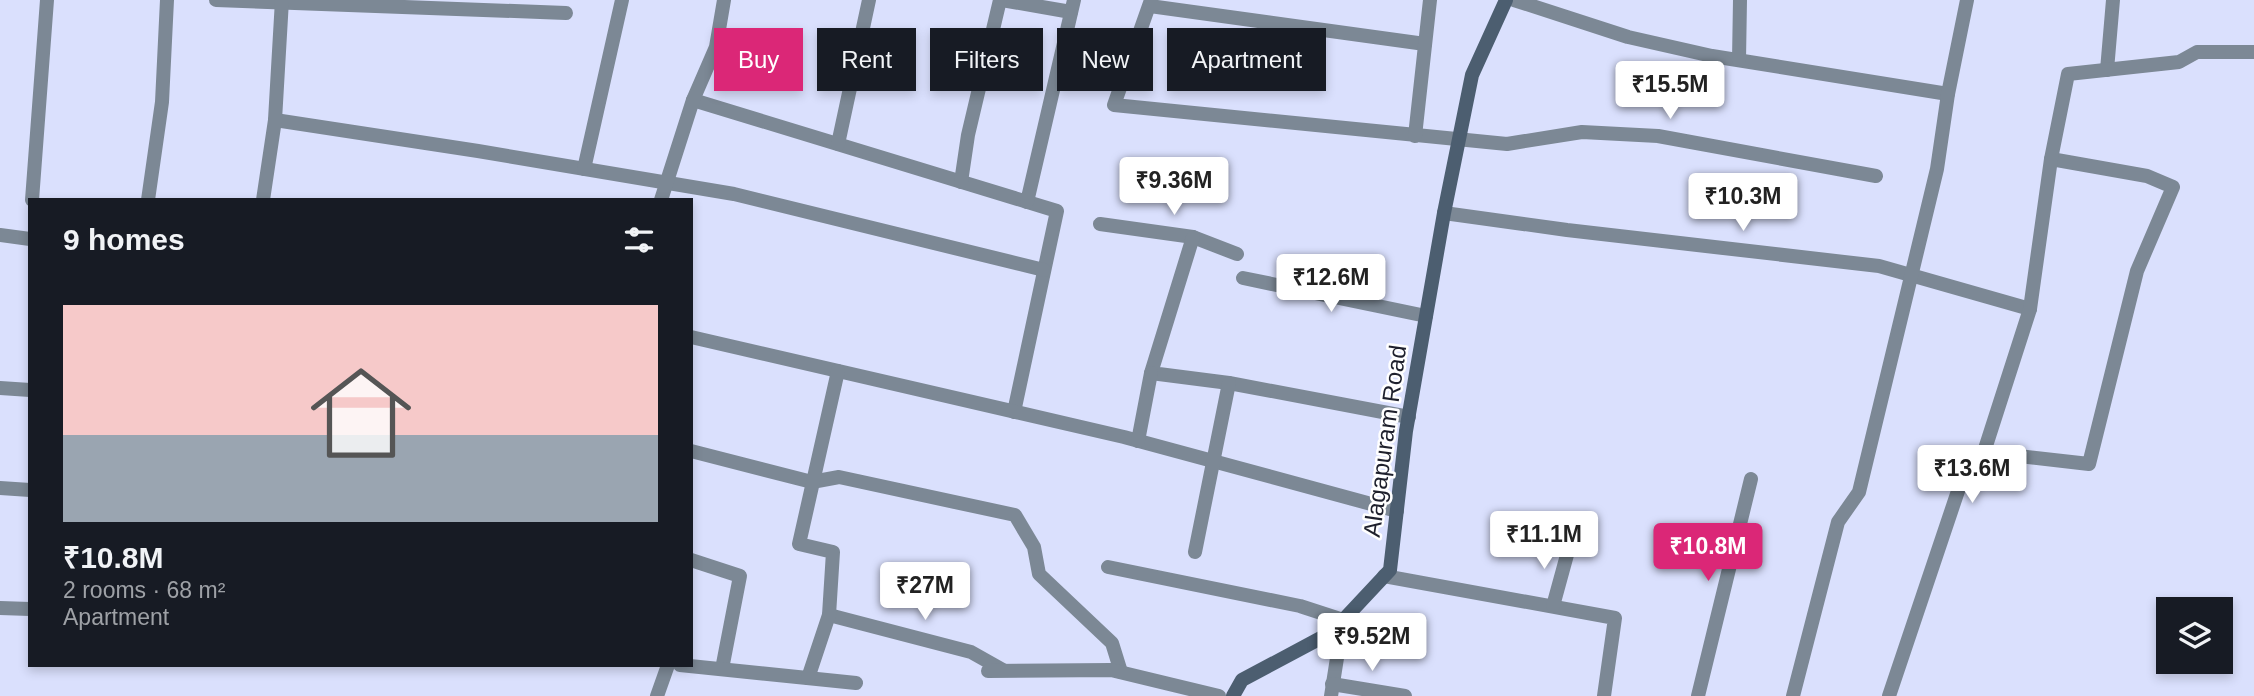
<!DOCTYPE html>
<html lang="en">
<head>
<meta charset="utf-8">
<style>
	:root { --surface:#171b24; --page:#242831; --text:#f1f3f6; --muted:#9ea1a6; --line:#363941; --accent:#db2777 }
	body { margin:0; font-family:Arial,sans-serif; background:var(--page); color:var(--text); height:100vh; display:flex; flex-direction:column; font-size:26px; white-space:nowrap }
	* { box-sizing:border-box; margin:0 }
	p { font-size:23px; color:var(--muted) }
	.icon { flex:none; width:38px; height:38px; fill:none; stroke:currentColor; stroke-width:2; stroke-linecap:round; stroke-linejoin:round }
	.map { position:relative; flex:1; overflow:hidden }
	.drawer { position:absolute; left:28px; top:198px; width:665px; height:469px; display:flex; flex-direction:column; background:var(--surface); border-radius:0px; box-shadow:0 4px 10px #0003 }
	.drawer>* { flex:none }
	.guide { position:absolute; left:714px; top:28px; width:665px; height:63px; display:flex; gap:14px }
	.buttons { position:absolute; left:2156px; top:597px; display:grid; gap:14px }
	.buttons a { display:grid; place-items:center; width:77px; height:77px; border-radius:0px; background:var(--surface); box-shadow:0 4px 10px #0003; font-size:35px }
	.price { position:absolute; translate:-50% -60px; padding:0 16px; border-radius:7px; background:#fff; color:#222; font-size:23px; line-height:46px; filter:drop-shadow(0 2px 4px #0008) }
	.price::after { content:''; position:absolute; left:50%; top:42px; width:21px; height:16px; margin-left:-10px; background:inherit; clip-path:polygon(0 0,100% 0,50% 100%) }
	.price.selected { background:var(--accent); color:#fff }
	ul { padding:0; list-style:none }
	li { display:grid; align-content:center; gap:14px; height:371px; padding:0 35px }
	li+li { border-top:2px solid var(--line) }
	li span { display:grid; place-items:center; height:217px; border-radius:0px; color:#555 }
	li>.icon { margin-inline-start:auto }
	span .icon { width:126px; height:126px; fill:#fffc; stroke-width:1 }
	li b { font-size:30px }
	h2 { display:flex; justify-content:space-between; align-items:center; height:84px; padding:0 35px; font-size:30px }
	.pill { padding:0 24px; border-radius:0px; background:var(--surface); box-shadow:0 4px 10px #0003; font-size:24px; line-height:63px }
	.pill.selected { background:var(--accent); color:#fff }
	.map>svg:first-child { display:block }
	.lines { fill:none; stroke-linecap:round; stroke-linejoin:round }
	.street { stroke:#7c8895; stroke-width:14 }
	.secondary { stroke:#4c5e70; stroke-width:14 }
	.labels { text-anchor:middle; stroke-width:5; stroke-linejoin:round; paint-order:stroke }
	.street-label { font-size:24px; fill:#1e202d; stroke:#fff }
</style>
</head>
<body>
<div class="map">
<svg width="2254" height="696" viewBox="0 0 2254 696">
	<rect width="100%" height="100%" fill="#dae0fd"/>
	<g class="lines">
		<g class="street">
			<polyline points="216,0 566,13"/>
			<polyline points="1002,0 1071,12"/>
			<polyline points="1151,0 1114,105 1507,144 1582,132 1658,136 1876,176"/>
			<polyline points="1514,0 1628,37 1712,56 1948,94"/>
			<polyline points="1150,6 1425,44"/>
			<polyline points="1739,60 1740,0"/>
			<polyline points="2107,70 2113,0"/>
			<polyline points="693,100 1057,211 1014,412"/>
			<polyline points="275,120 478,151 734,194 1044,270"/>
			<polyline points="1415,136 1430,0"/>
			<polyline points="838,144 869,0"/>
			<polyline points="584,169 622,0"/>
			<polyline points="961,182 968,135 1000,0"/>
			<polyline points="32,200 47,0"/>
			<polyline points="148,200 162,102 167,0"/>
			<polyline points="263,200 275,120 282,0"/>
			<polyline points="661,200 693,100 716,47 724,0"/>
			<polyline points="1027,202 1074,0"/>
			<polyline points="1444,213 1567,230 1879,266 2030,309"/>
			<polyline points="1100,224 1193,237 1237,254"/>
			<polyline points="0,235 30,239"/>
			<polyline points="1193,237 1151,373 1229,383 1409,417"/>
			<polyline points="1243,278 1426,316"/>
			<polyline points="691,337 1124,437 1397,511"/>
			<polyline points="0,388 30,390"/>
			<polyline points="1138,441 1151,373"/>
			<polyline points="691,451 812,482 839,477 1015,515 1034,547 1039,574 1112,643 1121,672"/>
			<polyline points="1984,452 2089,464 2137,271 2173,187 2147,176 2051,159"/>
			<polyline points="0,488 30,490"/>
			<polyline points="1195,552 1229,383"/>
			<polyline points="691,560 740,576 722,669"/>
			<polyline points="1108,567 1300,606 1343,620 1331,696"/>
			<polyline points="1384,576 1615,618 1604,696"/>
			<polyline points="1553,606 1570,544"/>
			<polyline points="0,608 30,609"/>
			<polyline points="829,615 971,652 1003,670"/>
			<polyline points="680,665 856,683"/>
			<polyline points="988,671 1111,670 1219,696"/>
			<polyline points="808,678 829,615 833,552 799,544 838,371"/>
			<polyline points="1332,684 1405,696"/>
			<polyline points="657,696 668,665"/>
			<polyline points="1698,696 1751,479"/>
			<polyline points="1793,696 1838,522 1859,492 1937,169 1948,94 1967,0"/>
			<polyline points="1889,696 1959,488 1984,452 2030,309 2051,159 2068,74 2179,62 2197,52 2254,52"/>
		</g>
		<polyline class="secondary" points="1233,696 1242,680 1332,632 1390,570 1406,431 1444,213 1472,75 1506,0"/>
	</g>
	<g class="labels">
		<g class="street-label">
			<text transform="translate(1385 441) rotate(-82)" y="8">Alagapuram Road</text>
		</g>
	</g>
</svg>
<div class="buttons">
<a><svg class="icon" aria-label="layers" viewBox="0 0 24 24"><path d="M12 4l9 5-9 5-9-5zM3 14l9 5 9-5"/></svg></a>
</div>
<b class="price" style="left:1670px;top:121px">₹15.5M</b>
<b class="price" style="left:1174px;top:217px">₹9.36M</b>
<b class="price" style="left:1743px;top:233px">₹10.3M</b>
<b class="price" style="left:1331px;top:314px">₹12.6M</b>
<b class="price" style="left:1972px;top:505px">₹13.6M</b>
<b class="price" style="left:1544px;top:571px">₹11.1M</b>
<b class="price selected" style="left:1708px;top:583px">₹10.8M</b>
<b class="price" style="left:925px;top:622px">₹27M</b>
<b class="price" style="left:1372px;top:673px">₹9.52M</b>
<div class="guide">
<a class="pill selected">Buy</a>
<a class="pill">Rent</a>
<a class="pill">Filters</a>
<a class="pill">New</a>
<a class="pill">Apartment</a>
</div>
<section class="drawer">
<h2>9 homes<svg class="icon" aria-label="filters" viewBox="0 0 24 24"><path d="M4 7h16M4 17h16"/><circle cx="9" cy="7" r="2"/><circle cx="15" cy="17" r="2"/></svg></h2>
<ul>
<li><span style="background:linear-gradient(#f6c9c9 60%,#9aa5b1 0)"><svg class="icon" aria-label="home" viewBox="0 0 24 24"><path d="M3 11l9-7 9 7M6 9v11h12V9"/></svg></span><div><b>₹10.8M</b><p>2 rooms · 68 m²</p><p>Apartment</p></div></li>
</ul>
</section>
</div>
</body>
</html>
